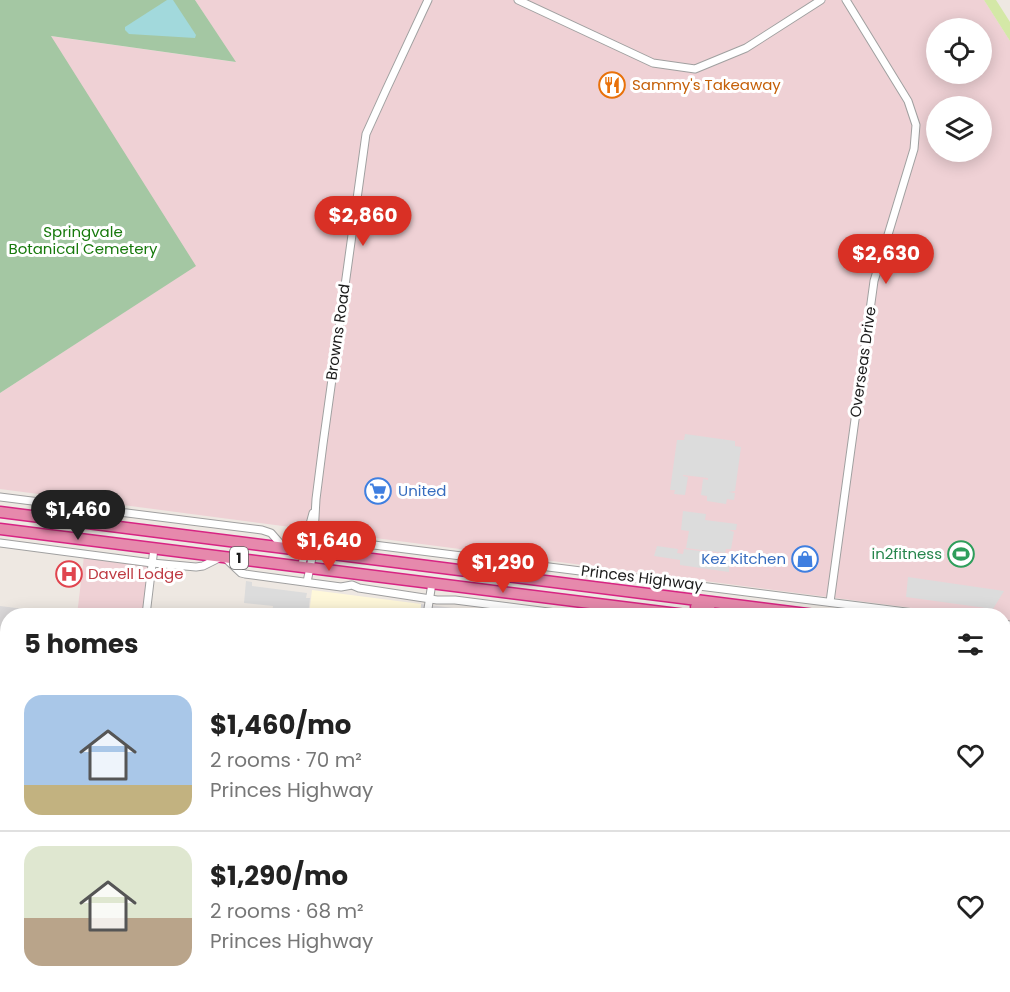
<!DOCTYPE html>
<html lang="en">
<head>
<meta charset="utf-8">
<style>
	:root { --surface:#fff; --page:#f6f6f6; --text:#222; --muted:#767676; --line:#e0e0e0; --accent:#d93025 }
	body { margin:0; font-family:Poppins,sans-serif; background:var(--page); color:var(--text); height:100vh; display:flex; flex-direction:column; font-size:22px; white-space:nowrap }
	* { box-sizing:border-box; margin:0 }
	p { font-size:20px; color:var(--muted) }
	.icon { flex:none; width:33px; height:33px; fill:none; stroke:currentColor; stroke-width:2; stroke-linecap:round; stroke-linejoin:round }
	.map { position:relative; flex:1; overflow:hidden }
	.drawer { position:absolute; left:0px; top:608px; width:1011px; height:386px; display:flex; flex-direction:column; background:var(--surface); border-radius:24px 24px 0 0; box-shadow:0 3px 15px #0003 }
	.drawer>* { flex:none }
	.controls { position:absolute; left:926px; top:18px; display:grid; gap:12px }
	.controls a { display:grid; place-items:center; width:66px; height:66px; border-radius:50%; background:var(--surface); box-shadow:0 3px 15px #0003; font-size:30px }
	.price { position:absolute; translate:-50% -51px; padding:0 14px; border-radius:21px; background:var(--accent); color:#fff; font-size:20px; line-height:39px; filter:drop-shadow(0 2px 3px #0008) }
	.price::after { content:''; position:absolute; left:50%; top:36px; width:18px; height:14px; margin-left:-9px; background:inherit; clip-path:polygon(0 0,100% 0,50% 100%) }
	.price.on { background:#222; color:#fff }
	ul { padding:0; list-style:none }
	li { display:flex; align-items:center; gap:18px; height:150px; padding:0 24px }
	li+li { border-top:2px solid var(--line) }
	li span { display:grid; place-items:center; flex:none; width:168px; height:120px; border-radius:18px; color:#555 }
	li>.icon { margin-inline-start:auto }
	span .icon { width:72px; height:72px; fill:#fffc; stroke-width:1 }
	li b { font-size:26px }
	h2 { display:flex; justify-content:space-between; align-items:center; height:72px; padding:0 24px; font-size:26px }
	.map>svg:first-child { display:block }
	.residential { fill:#dbd9da }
	.commercial { fill:#efd1d5; fill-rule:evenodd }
	.education { fill:#fff8da }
	.grass { fill:#d4e8a7 }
	.cemetery { fill:#a4c7a3 }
	.parking { fill:#dcdcdc }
	.water { fill:#a2d9dc }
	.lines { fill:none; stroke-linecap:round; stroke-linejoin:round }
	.minor-casing { stroke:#a0a0a0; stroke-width:9 }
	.highway-casing { stroke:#d72483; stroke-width:13 }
	.minor { stroke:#fff; stroke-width:7 }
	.highway { stroke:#e689ac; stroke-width:10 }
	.labels { text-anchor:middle; stroke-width:6; stroke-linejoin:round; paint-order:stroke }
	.shield { fill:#fff; stroke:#606060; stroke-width:1.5 }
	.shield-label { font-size:14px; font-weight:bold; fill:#1c1c1c }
	.food-label { font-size:15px; fill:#c56008; stroke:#fff; text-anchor:start }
	.park-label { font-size:15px; fill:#17790c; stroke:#fff }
	.street-label { font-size:15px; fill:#1c1c1c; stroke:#fff }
	.shop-label { font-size:15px; fill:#366cbe; stroke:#fff; text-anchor:start }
	.leisure-label { font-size:15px; fill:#27864d; stroke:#fff; text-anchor:end }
	.health-label { font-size:15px; fill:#be3a42; stroke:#fff; text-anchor:start }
</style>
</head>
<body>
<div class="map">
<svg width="1010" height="992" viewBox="0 0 1010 992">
	<rect width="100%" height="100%" fill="#eee8e2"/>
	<g class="residential">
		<polygon points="421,604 510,615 420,615"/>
		<polygon points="0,606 72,615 8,615 8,986 845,986 849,992 0,992"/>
		<polygon points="1004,678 1010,679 1010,992 872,992 868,986 1004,986"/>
	</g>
	<g class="commercial">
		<path d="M195 0H984L1010 41V621L1004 620V615H966L0 489V393L195 266 50 36 235 62ZM936 28H981V74H936ZM936 106H981V152H936Z"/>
		<polygon points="84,556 146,565 149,570 143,615 77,615"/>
	</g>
	<polygon class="education" points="312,590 421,604 420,615 309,615"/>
	<polygon class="grass" points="984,0 996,0 1010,22 1010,41"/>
	<polygon class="cemetery" points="0,0 195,0 236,62 51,36 196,266 0,393"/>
	<g class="parking">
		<polygon points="685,434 735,441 735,446 741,447 735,491 729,492 735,493 734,500 727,499 726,504 707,501 707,496 701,495 703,479 708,480 708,478 683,475 683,476 688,477 685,495 674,494 675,490 670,490 677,440 684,440"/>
		<polygon points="683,511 706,514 705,520 737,524 736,530 729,530 734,532 731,549 726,549 725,553 686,548 689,531 681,530"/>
		<polygon points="657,546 678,549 677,553 683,554 684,549 731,555 730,560 733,561 732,567 729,567 729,572 680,565 680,560 654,556"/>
		<polygon points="908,577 1004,591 993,609 906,597"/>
		<polygon points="246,581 252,582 252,586 307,593 306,598 310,598 308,615 272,615 273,606 244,603"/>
	</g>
	<polygon class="water" points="167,0 173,0 196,35 195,38 129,34 125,30 125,27"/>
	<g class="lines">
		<g class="minor-casing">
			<g id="minor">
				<polyline points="518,0 653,63 695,69 746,48 821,0"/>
				<polyline points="0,497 262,530 271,533 285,549"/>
				<polyline points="0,543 152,563 196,567 203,566 219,558"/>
				<polyline points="328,554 337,545 350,542 930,615"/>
				<polyline points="224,557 241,573 245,574 341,587 352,585 359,588 437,600 455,600 572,615"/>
				<polyline points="302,566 306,539 313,513"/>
				<polyline points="307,582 313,553 316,499 323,444 366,134 386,90 428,0"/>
				<polyline points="830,602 874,281 914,149 916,125 908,101 846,0"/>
				<polyline points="146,615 154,548"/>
				<polyline points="427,615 432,583"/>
				<polyline points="1004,624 1010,625"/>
				<polyline points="0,657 8,669"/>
				<polyline points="1004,670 1010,671"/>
				<polyline points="0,677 8,672"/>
				<polyline points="1004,814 1010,824"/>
				<polyline points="0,860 8,872"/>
				<polyline points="1004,949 1010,945"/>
				<polyline points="172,986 182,990 196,992"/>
				<polyline points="343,986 347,992"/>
				<polyline points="599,986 603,992"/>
				<polyline points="855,986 859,992"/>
				<polyline points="7,992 11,986"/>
				<path d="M202 992 206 987C211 985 215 987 217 992"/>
				<polyline points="525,992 535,986"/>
				<polyline points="935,992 946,986"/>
			</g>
		</g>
		<g class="highway-casing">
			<g id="highway">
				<path d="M0 512C272 547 543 580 815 615"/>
				<polyline points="0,529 686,615"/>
				<polyline points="696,607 709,609 714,615"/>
				<polyline points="1004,639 1010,639"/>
				<polyline points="1004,655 1010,656"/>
			</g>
		</g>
		<use href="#minor" class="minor"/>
		<use href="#highway" class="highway"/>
	</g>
	<defs>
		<g id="restaurant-ring" transform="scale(1.35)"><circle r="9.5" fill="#fff" stroke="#e8710a" stroke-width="1.5"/><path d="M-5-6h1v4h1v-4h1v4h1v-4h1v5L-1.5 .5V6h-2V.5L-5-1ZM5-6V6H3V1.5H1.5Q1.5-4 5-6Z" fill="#e8710a"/></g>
		<g id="supermarket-ring" transform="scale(1.35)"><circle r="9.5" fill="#fff" stroke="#3f7fe0" stroke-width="1.5"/><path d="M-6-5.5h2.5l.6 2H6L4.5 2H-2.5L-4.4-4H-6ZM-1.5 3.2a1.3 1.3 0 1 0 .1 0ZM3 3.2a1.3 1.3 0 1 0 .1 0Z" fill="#3f7fe0"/></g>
		<g id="stadium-ring" transform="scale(1.35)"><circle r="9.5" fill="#fff" stroke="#2e9e5b" stroke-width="1.5"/><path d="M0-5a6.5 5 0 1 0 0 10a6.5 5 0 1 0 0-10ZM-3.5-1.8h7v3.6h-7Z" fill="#2e9e5b"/></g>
		<g id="shop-ring" transform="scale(1.35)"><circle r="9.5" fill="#fff" stroke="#3f7fe0" stroke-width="1.5"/><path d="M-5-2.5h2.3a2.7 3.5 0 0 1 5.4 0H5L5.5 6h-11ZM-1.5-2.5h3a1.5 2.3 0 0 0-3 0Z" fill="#3f7fe0"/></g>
		<g id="hospital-ring" transform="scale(1.35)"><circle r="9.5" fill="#fff" stroke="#e0444e" stroke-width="1.5"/><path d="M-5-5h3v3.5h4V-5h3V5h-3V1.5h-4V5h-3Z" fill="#e0444e"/></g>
	</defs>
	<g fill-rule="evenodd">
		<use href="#restaurant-ring" x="612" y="85"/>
		<use href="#supermarket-ring" x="378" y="491"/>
		<use href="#stadium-ring" x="961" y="554"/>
		<use href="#shop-ring" x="805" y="559"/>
		<use href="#hospital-ring" x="69" y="574"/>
	</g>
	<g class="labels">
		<rect class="shield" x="230" y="547" width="18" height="22" rx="4.5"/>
		<g class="shield-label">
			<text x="239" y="563">1</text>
		</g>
		<g class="food-label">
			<text x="632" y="90">Sammy's Takeaway</text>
		</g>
		<g class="park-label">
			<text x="83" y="237">Springvale<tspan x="83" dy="17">Botanical Cemetery</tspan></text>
		</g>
		<g class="street-label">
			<text transform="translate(338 332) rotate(-82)" y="5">Browns Road</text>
			<text transform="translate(863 362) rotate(-82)" y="5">Overseas Drive</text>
			<text transform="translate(642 578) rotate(7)" y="5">Princes Highway</text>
		</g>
		<g class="shop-label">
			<text x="398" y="496">United</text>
			<text x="786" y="564" text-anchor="end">Kez Kitchen</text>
		</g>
		<g class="leisure-label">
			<text x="942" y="559">in2fitness</text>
		</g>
		<g class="health-label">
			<text x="88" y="579">Davell Lodge</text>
		</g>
	</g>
</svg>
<div class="controls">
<a><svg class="icon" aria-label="locate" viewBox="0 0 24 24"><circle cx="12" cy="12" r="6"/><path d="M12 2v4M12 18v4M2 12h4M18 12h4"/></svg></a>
<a><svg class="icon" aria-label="layers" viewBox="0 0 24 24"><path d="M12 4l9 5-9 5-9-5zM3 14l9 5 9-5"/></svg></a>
</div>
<b class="price" style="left:363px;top:247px">$2,860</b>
<b class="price" style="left:886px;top:285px">$2,630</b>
<b class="price on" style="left:78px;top:541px">$1,460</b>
<b class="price" style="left:329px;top:572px">$1,640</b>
<b class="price" style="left:503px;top:594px">$1,290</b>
<section class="drawer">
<h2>5 homes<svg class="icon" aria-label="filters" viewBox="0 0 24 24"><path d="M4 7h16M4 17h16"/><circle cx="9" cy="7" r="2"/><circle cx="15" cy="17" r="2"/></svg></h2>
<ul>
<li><span style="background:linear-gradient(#a9c7e8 75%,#c2b280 0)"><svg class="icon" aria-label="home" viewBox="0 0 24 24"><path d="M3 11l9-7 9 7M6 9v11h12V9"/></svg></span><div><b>$1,460/mo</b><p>2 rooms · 70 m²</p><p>Princes Highway</p></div><svg class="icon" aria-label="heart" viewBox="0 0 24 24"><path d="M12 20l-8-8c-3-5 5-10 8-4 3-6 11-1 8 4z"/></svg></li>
<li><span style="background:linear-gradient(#dfe7d0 60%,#b9a48a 0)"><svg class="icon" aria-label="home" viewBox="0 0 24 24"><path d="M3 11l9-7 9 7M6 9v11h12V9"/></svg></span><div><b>$1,290/mo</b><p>2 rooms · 68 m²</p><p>Princes Highway</p></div><svg class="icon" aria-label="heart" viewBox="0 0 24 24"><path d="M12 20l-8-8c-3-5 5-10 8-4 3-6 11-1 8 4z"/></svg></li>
</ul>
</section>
</div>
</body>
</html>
